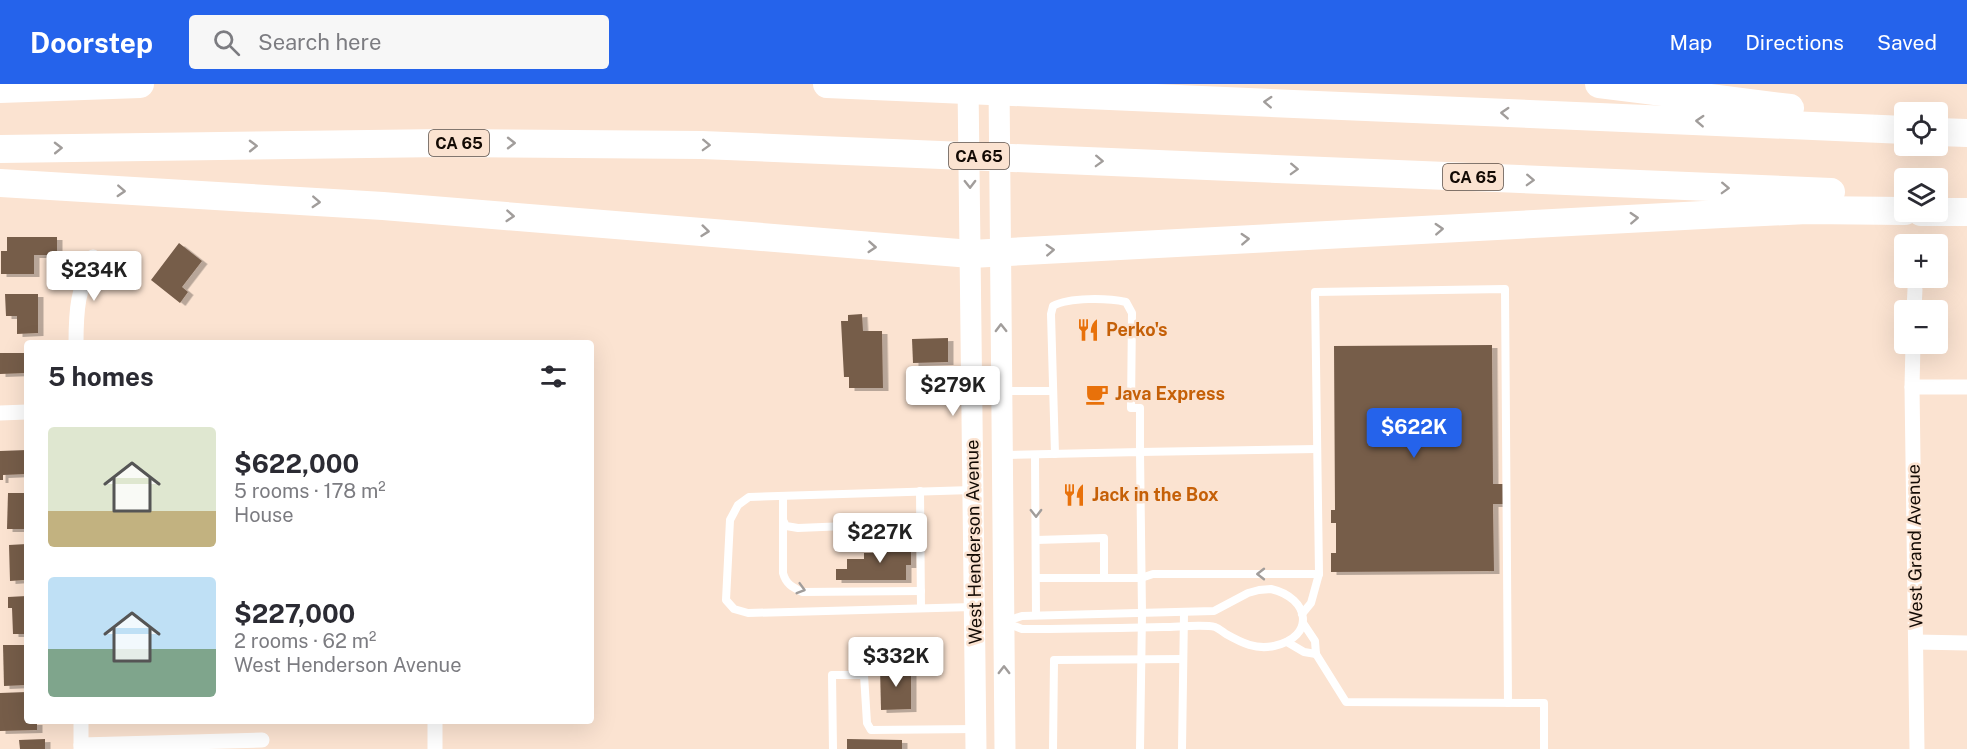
<!DOCTYPE html>
<html lang="en">
<head>
<meta charset="utf-8">
<style>
	:root { --surface:#fff; --page:#f7f7f7; --text:#2b2b33; --muted:#7c7c81; --accent:#2563eb }
	body { margin:0; font-family:"Public Sans",sans-serif; background:var(--page); color:var(--text); height:100vh; display:flex; flex-direction:column; font-size:22px; white-space:nowrap }
	* { box-sizing:border-box; margin:0 }
	p { font-size:20px; color:var(--muted) }
	.icon { flex:none; width:33px; height:33px; fill:none; stroke:currentColor; stroke-width:2; stroke-linecap:round; stroke-linejoin:round }
	.map { position:relative; flex:1; overflow:hidden }
	.details { position:absolute; left:24px; top:256px; width:570px; height:384px; display:flex; flex-direction:column; background:var(--surface); border-radius:6px; box-shadow:0 6px 24px #0002 }
	.details>* { flex:none }
	.fabs { position:absolute; left:1894px; top:18px; display:grid; gap:12px }
	.fabs a { display:grid; place-items:center; width:54px; height:54px; border-radius:6px; background:var(--surface); box-shadow:0 6px 24px #0002; font-size:30px }
	.price { position:absolute; translate:-50% -51px; padding:0 14px; border-radius:6px; background:#fff; color:#222; font-size:20px; line-height:39px; filter:drop-shadow(0 2px 3px #0008) }
	.price::after { content:''; position:absolute; left:50%; top:36px; width:18px; height:14px; margin-left:-9px; background:inherit; clip-path:polygon(0 0,100% 0,50% 100%) }
	.price.selected { background:var(--accent); color:#fff }
	ul { padding:0; list-style:none }
	li { display:flex; align-items:center; gap:18px; height:150px; padding:0 24px }
	li span { display:grid; place-items:center; flex:none; width:168px; height:120px; border-radius:6px; color:#555 }
	li>.icon { margin-inline-start:auto }
	span .icon { width:72px; height:72px; fill:#fffc; stroke-width:1 }
	li b { font-size:26px }
	h2 { display:flex; justify-content:space-between; align-items:center; height:72px; padding:0 24px; font-size:26px }
	header { display:flex; align-items:center; gap:36px; box-sizing:border-box; height:84px; padding:0 30px; background:var(--accent); color:#fff }
	header strong { font-size:28px }
	nav { display:flex; gap:33px; margin-inline-start:auto; font-size:21px }
	.search { width:420px; height:54px; background:var(--page); display:flex; align-items:center; gap:15px; box-sizing:border-box; padding:0 21px; border-radius:6px; color:var(--muted); font-size:22px }
	.map>svg:first-child { display:block }
	.building { fill:#765d4a; filter:url(#shadow) }
	.lines { fill:none; stroke-linecap:round; stroke-linejoin:round }
	.lane { stroke:#fff; stroke-width:8 }
	.street { stroke:#fff; stroke-width:15 }
	.secondary { stroke:#fff; stroke-width:21 }
	.highway { stroke:#fff; stroke-width:28 }
	.oneway { stroke:#a19d9b }
	.labels { text-anchor:middle; stroke-width:5; stroke-linejoin:round; paint-order:stroke }
	.shield { fill:#fbe3d1; stroke:#594b42; stroke-width:1.5 }
	.shield-label { font-size:16px; font-weight:bold; fill:#130a04 }
	.food-label { font-size:18px; font-weight:bold; fill:#c56008; stroke:#fbe3d1; text-anchor:start }
	.street-label { font-size:18px; fill:#130a04; stroke:#fbe3d1 }
</style>
</head>
<body>
<header>
<strong>Doorstep</strong>
<div class="search"><svg class="icon" aria-label="search" viewBox="0 0 24 24"><circle cx="10" cy="10" r="6"/><path d="M15 15l6 6"/></svg>Search here</div>
<nav><a>Map</a><a>Directions</a><a>Saved</a></nav>
</header>
<div class="map">
<svg width="1967" height="665" viewBox="0 0 1967 665">
	<defs>
		<filter id="shadow"><feDropShadow dx="5.5" dy="3" stdDeviation="0" flood-color="#0004"/></filter>
	</defs>
	<rect width="100%" height="100%" fill="#fbe3d1"/>
	<g class="building">
		<polygon points="7,153 57,153 57,171 34,171 34,190 1,190 1,167 7,167"/>
		<polygon points="179,159 202,177 182,203 188,208 180,219 151,196"/>
		<polygon points="5,210 38,210 38,249 17,250 17,232 6,232"/>
		<polygon points="862,230 863,247 882,247 883,304 849,304 849,293 844,293 841,237 848,237 848,231"/>
		<polygon points="948,254 948,278 913,279 912,255"/>
		<polygon points="1492,261 1493,400 1503,400 1503,420 1493,420 1494,487 1331,488 1331,469 1336,469 1336,439 1331,439 1331,426 1335,426 1334,262"/>
		<polygon points="0,269 27,269 27,289 0,290"/>
		<polygon points="27,366 27,390 3,391 3,396 0,396 0,367"/>
		<polygon points="8,409 27,409 27,445 7,445"/>
		<polygon points="885,453 901,453 901,458 911,458 911,481 906,481 906,496 836,496 836,485 847,485 847,475 864,475 864,469 885,469"/>
		<polygon points="27,460 27,506 24,506 24,496 10,497 9,461"/>
		<polygon points="27,512 27,550 13,550 12,524 8,524 8,513"/>
		<polygon points="3,561 27,561 27,601 4,602"/>
		<polygon points="880,583 911,583 911,625 881,626"/>
		<polygon points="27,608 27,638 37,638 37,646 0,647 0,609"/>
		<polygon points="45,655 45,665 20,665 19,656"/>
		<polygon points="847,655 902,656 902,665 847,665"/>
	</g>
	<g class="lines">
		<g class="lane">
			<polyline points="1003,307 1053,307"/>
			<path d="M1055 370 1051 230 1053 222C1069 213 1108 214 1126 218L1132 229 1131 324H1140V368L1317 365"/>
			<polyline points="1004,371 1140,368 1142,529 1140,665"/>
			<polyline points="1035,371 1036,531"/>
			<polyline points="972,406 749,413 738,421 730,436 726,516 734,525 748,529 973,523"/>
			<polyline points="920,407 921,524"/>
			<polyline points="783,412 783,436 786,442 798,444 920,439"/>
			<path d="M783 436V489C786 500 792 503 802 508L921 507"/>
			<polyline points="1036,456 1104,454 1104,494"/>
			<polyline points="1037,494 1141,494 1153,490 1319,490"/>
			<path d="M1271 505C1310 514 1316 553 1274 562 1256 566 1242 559 1226 550 1223 548 1218 544 1215 543 1204 540 1177 543 1164 543 1117 544 1070 545 1022 545L1004 538 1022 532 1214 527 1248 509 1259 506Z"/>
			<polyline points="1302,530 1311,519 1319,490 1315,208 1505,205 1508,619"/>
			<polyline points="1303,539 1315,557 1316,570 1346,618 1544,619 1544,665"/>
			<polyline points="1287,558 1304,568 1316,570"/>
			<polyline points="833,665 832,591 864,591 867,639 871,646 975,645"/>
			<polyline points="1053,665 1054,576 1183,575"/>
			<polyline points="1182,665 1184,529"/>
		</g>
		<g class="street">
			<polyline points="1914,226 1915,205"/>
			<path d="M76 260C76 222 78 208 93 173"/>
			<polyline points="1913,260 1912,303 1917,665"/>
			<polyline points="1912,303 1967,303"/>
			<polyline points="0,329 27,328"/>
			<polyline points="1916,558 1967,559"/>
			<polyline points="81,638 81,665"/>
			<polyline points="435,638 435,665"/>
			<polyline points="81,661 262,656"/>
		</g>
		<g class="secondary">
			<polyline points="968,0 976,665"/>
			<polyline points="999,0 1005,665"/>
		</g>
		<g class="highway">
			<polyline points="827,0 1905,46"/>
			<polyline points="1599,0 1790,24"/>
			<polyline points="0,5 140,0"/>
			<polyline points="1938,48 1967,49"/>
			<polyline points="0,65 444,59 702,61 1831,108"/>
			<polyline points="0,99 383,122 971,170 1722,130 1807,126 1905,127"/>
			<polyline points="1921,128 1967,128"/>
		</g>
	</g>
	<defs><path id="oneway-chevron" d="M-2-3.5L2.5 0L-2 3.5" fill="none" stroke-width="1.6" stroke-linecap="round" stroke-linejoin="round" transform="scale(1.5)"/></defs>
	<g class="oneway">
		<use href="#oneway-chevron" transform="translate(1268 18) rotate(-177)"/>
		<use href="#oneway-chevron" transform="translate(1505 29) rotate(-177)"/>
		<use href="#oneway-chevron" transform="translate(1700 37) rotate(-177)"/>
		<use href="#oneway-chevron" transform="translate(511 59)"/>
		<use href="#oneway-chevron" transform="translate(706 61) rotate(2)"/>
		<use href="#oneway-chevron" transform="translate(253 62) rotate(-1)"/>
		<use href="#oneway-chevron" transform="translate(58 64) rotate(-1)"/>
		<use href="#oneway-chevron" transform="translate(1099 77) rotate(2)"/>
		<use href="#oneway-chevron" transform="translate(1294 85) rotate(2)"/>
		<use href="#oneway-chevron" transform="translate(1530 96) rotate(2)"/>
		<use href="#oneway-chevron" transform="translate(970 100) rotate(89)"/>
		<use href="#oneway-chevron" transform="translate(1725 104) rotate(2)"/>
		<use href="#oneway-chevron" transform="translate(121 107) rotate(3)"/>
		<use href="#oneway-chevron" transform="translate(316 118) rotate(3)"/>
		<use href="#oneway-chevron" transform="translate(510 132) rotate(4)"/>
		<use href="#oneway-chevron" transform="translate(1634 134) rotate(-3)"/>
		<use href="#oneway-chevron" transform="translate(1439 145) rotate(-3)"/>
		<use href="#oneway-chevron" transform="translate(705 147) rotate(6)"/>
		<use href="#oneway-chevron" transform="translate(1245 155) rotate(-3)"/>
		<use href="#oneway-chevron" transform="translate(872 163) rotate(4)"/>
		<use href="#oneway-chevron" transform="translate(1050 166) rotate(-3)"/>
		<use href="#oneway-chevron" transform="translate(1001 244) rotate(-91)"/>
		<use href="#oneway-chevron" transform="translate(1036 429) rotate(89)"/>
		<use href="#oneway-chevron" transform="translate(1261 490) rotate(180)"/>
		<use href="#oneway-chevron" transform="translate(801 505) rotate(16)"/>
		<use href="#oneway-chevron" transform="translate(1004 586) rotate(-90)"/>
	</g>
	<defs>
		<g id="restaurant-bare" transform="scale(1.8)"><path d="M-5-6h1v4h1v-4h1v4h1v-4h1v5L-1.5 .5V6h-2V.5L-5-1ZM5-6V6H3V1.5H1.5Q1.5-4 5-6Z" fill="#e8710a" stroke="#fbe3d1" stroke-width="2.5" paint-order="stroke"/></g>
		<g id="cafe-bare" transform="scale(1.8)"><path d="M-5.5-4.5H6V0H3Q3 3.5 0 3.5H-2.5Q-5.5 3.5-5.5 0ZM3-3.2v2h1.7v-2ZM-6 4.5H4V6H-6Z" fill="#e8710a" stroke="#fbe3d1" stroke-width="2.5" paint-order="stroke"/></g>
	</defs>
	<g fill-rule="evenodd">
		<use href="#restaurant-bare" x="1088" y="246"/>
		<use href="#cafe-bare" x="1097" y="310"/>
		<use href="#restaurant-bare" x="1074" y="411"/>
	</g>
	<g class="labels">
		<g class="shield">
			<rect x="429" y="46" width="60" height="26" rx="4.5"/>
			<rect x="949" y="59" width="60" height="26" rx="4.5"/>
			<rect x="1443" y="80" width="60" height="26" rx="4.5"/>
		</g>
		<g class="shield-label">
			<text x="459" y="65">CA 65</text>
			<text x="979" y="78">CA 65</text>
			<text x="1473" y="99">CA 65</text>
		</g>
		<g class="food-label">
			<text x="1106" y="252">Perko's</text>
			<text x="1115" y="316">Java Express</text>
			<text x="1092" y="417">Jack in the Box</text>
		</g>
		<g class="street-label">
			<text transform="translate(974 458) rotate(-91)" y="6">West Henderson Avenue</text>
			<text transform="translate(1915 462) rotate(-91)" y="6">West Grand Avenue</text>
		</g>
	</g>
</svg>
<div class="fabs">
<a><svg class="icon" aria-label="locate" viewBox="0 0 24 24"><circle cx="12" cy="12" r="6"/><path d="M12 2v4M12 18v4M2 12h4M18 12h4"/></svg></a>
<a><svg class="icon" aria-label="layers" viewBox="0 0 24 24"><path d="M12 4l9 5-9 5-9-5zM3 14l9 5 9-5"/></svg></a>
<a>+</a>
<a>−</a>
</div>
<b class="price" style="left:94px;top:218px">$234K</b>
<b class="price" style="left:953px;top:333px">$279K</b>
<b class="price selected" style="left:1414px;top:375px">$622K</b>
<b class="price" style="left:880px;top:480px">$227K</b>
<b class="price" style="left:896px;top:604px">$332K</b>
<section class="details">
<h2>5 homes<svg class="icon" aria-label="filters" viewBox="0 0 24 24"><path d="M4 7h16M4 17h16"/><circle cx="9" cy="7" r="2"/><circle cx="15" cy="17" r="2"/></svg></h2>
<ul>
<li><span style="background:linear-gradient(#dfe7d0 70%,#c2b280 0)"><svg class="icon" aria-label="home" viewBox="0 0 24 24"><path d="M3 11l9-7 9 7M6 9v11h12V9"/></svg></span><div><b>$622,000</b><p>5 rooms · 178 m²</p><p>House</p></div></li>
<li><span style="background:linear-gradient(#bfe0f5 60%,#7fa58c 0)"><svg class="icon" aria-label="home" viewBox="0 0 24 24"><path d="M3 11l9-7 9 7M6 9v11h12V9"/></svg></span><div><b>$227,000</b><p>2 rooms · 62 m²</p><p>West Henderson Avenue</p></div></li>
</ul>
</section>
</div>
</body>
</html>
